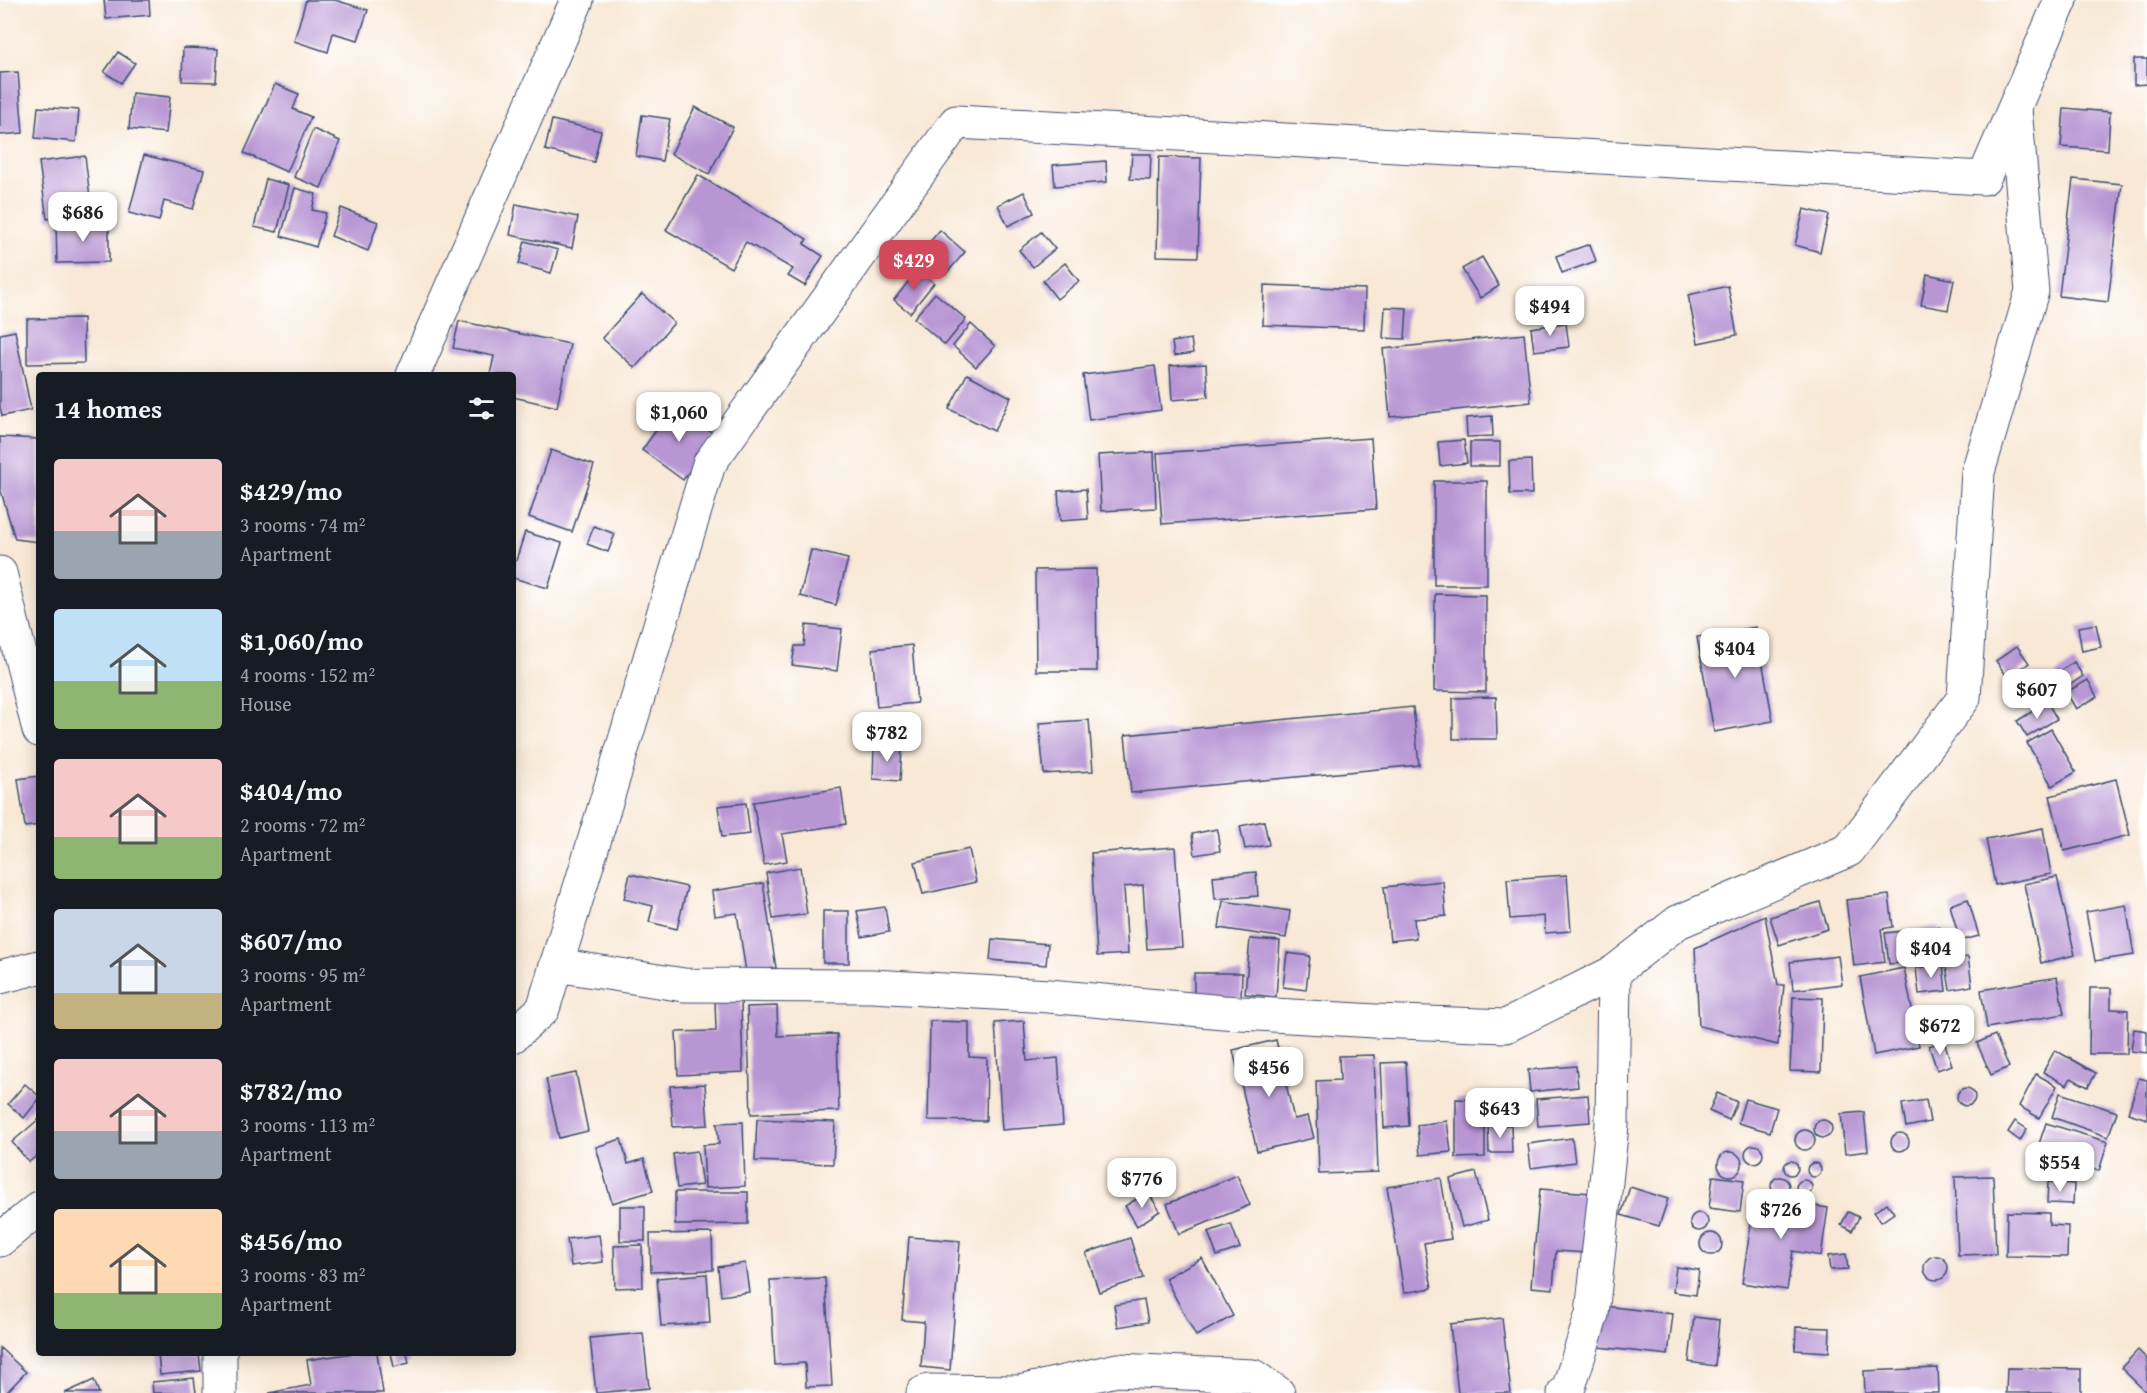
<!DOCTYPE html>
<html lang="en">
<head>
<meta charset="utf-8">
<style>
	:root { --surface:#171b24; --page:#242831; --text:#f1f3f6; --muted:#9ea1a6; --accent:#d1495b }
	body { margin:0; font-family:"Gentium Book Plus",serif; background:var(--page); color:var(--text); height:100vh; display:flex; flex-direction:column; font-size:22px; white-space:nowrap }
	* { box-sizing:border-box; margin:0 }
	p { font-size:20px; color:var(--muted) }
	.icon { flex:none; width:33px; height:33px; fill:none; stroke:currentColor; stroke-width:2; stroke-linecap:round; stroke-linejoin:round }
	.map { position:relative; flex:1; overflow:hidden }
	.panel { position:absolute; left:36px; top:372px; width:480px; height:984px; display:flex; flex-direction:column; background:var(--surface); border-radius:6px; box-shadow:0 3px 15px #0003 }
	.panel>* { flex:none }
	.price { position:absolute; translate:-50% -51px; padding:0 14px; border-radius:12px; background:#fff; color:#222; font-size:20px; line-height:39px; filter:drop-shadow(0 2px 3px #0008) }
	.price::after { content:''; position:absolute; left:50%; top:36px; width:18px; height:14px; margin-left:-9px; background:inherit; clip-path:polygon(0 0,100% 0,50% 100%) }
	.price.current { background:var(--accent); color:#fff }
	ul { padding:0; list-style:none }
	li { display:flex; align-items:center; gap:18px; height:150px; padding:0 18px }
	li span { display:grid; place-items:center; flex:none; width:168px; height:120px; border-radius:6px; color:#555 }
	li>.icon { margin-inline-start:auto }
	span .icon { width:72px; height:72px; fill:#fffc; stroke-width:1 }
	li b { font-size:26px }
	h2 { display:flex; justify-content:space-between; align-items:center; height:72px; padding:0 18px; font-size:26px }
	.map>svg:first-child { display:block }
	.building { fill:#b896d4 }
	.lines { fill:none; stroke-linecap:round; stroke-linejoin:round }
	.street-casing { stroke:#3c4b70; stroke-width:35 }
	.street { stroke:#fff; stroke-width:33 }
</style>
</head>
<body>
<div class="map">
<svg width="2147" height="1393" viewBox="0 0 2147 1393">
	<rect width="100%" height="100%" fill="#fff"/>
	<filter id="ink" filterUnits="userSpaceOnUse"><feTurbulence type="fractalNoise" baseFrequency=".0167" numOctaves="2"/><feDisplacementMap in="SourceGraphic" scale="12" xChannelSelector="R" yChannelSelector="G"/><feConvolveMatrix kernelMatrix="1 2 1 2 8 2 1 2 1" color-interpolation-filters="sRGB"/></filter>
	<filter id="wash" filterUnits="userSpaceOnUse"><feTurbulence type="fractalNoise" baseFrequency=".008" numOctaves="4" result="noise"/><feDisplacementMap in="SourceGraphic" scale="24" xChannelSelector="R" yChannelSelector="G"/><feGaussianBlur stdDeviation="1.35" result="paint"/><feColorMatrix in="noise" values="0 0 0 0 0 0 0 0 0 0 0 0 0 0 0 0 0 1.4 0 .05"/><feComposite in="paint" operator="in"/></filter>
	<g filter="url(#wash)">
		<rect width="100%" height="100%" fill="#f8e8d5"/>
		<g id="blocks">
			<g class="building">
				<polygon points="104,0 149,0 150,15 106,19"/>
				<polygon points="306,0 335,0 368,10 358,40 333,33 328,52 294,41"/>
				<polygon points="183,48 218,49 216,82 182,81"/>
				<polygon points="118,52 135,63 121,83 104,72"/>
				<polygon points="2134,59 2147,59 2147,84 2134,85"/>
				<polygon points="18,72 23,133 0,135 0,73"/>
				<polygon points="275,84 299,94 293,109 311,117 287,172 244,153"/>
				<polygon points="132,93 170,97 166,133 129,129"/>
				<polygon points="38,107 79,110 76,142 35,138"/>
				<polygon points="695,107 733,127 709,174 671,154"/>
				<polygon points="2064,108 2110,112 2108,150 2061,147"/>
				<polygon points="642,115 670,119 662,161 636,156"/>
				<polygon points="552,120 601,131 594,162 545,150"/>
				<polygon points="313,129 340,141 321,188 294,177"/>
				<polygon points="1132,154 1151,154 1150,180 1130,179"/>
				<polygon points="144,155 204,170 193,209 164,201 159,221 129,213"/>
				<polygon points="85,156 92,214 47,219 39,162"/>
				<polygon points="1159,157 1201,158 1198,257 1157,256"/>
				<polygon points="1106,161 1107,182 1055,186 1053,165"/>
				<polygon points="698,175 807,239 804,244 823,256 805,286 788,276 793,269 746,242 731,268 666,230"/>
				<polygon points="266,179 289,185 277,232 254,227"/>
				<polygon points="2073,179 2122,184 2108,302 2059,296"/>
				<polygon points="295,188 316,194 312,210 326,213 316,247 281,236"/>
				<polygon points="1024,192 1034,213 1008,226 998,205"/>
				<polygon points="516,204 578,217 572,248 510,235"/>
				<polygon points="341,208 378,222 368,251 331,236"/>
				<polygon points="1804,209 1829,215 1820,252 1795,245"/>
				<polygon points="109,223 109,262 57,263 56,224"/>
				<polygon points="940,230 965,252 946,274 922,251"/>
				<polygon points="1041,232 1055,249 1033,267 1019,250"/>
				<polygon points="525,241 558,250 551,273 519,264"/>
				<polygon points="1590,244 1596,261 1562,273 1556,256"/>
				<polygon points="1482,257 1499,286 1480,298 1462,269"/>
				<polygon points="1065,263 1079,281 1057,299 1043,281"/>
				<polygon points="918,269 934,283 910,313 894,300"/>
				<polygon points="1927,274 1954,280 1948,310 1921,305"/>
				<polygon points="1264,285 1365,289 1364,329 1263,325"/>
				<polygon points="1728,286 1737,335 1698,343 1688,295"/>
				<polygon points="935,293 966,319 945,345 914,318"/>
				<polygon points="642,294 674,323 635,368 602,338"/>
				<polygon points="1385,307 1407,308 1405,339 1383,338"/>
				<polygon points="83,318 84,363 27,364 27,319"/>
				<polygon points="459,321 570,344 557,407 513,397 513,375 490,375 494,356 453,348"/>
				<polygon points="1566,323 1569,347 1534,351 1531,328"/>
				<polygon points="971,324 995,346 976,367 953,346"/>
				<polygon points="15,331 31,410 2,416 0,407 0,334"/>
				<polygon points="1524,334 1531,402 1390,417 1383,349"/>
				<polygon points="1191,339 1193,353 1174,356 1172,342"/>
				<polygon points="1206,364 1208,397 1172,400 1170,366"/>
				<polygon points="1155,366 1161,410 1089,420 1083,375"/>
				<polygon points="967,374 1011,397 994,431 949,409"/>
				<polygon points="674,405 715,435 683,480 642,450"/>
				<polygon points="1492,416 1493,436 1467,437 1466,418"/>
				<polygon points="0,437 39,439 39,542 15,539 0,488"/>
				<polygon points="1371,438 1376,509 1162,524 1157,453"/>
				<polygon points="1464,440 1467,463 1440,466 1438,442"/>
				<rect x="1470" y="442" width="30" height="24"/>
				<polygon points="551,450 594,465 572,532 529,517"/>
				<polygon points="1154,452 1156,508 1101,511 1098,455"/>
				<polygon points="1531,460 1532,494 1510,494 1509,461"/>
				<rect x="1434" y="481" width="53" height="104"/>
				<polygon points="1086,489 1088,519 1060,521 1058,491"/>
				<polygon points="594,526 615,534 608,552 587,544"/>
				<polygon points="525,532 562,543 548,588 513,578 513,570"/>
				<polygon points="811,550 848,559 836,605 800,596"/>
				<polygon points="1096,569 1097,671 1036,671 1035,570"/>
				<polygon points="1435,594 1486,595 1486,692 1434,691"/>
				<polygon points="2096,624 2101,647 2082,651 2078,627"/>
				<polygon points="806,625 842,629 837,671 792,665 795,646 804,646"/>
				<polygon points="1756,627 1773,721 1714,732 1697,637"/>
				<polygon points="912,645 917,703 877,707 872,649"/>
				<polygon points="2017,646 2029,663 2008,678 1996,661"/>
				<polygon points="2074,662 2083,676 2065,688 2056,674"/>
				<polygon points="2088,680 2097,697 2076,709 2066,692"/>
				<polygon points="1496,697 1497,739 1453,739 1453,698"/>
				<polygon points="2047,702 2057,719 2027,737 2017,721"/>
				<polygon points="1413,707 1419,765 1131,793 1125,735"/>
				<polygon points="1089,720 1093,771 1044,774 1039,723"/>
				<polygon points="2051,729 2076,772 2052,786 2027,743"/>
				<polygon points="874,746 902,748 900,781 873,779"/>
				<polygon points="39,776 39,825 25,827 18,779"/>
				<polygon points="2116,779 2130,835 2064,851 2050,796"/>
				<polygon points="841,788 846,824 782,834 787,861 764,865 753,802"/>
				<polygon points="746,803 750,834 722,837 718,806"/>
				<polygon points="1264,821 1269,845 1245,849 1240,826"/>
				<polygon points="2043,828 2051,874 1995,885 1986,839"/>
				<polygon points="1217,829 1220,851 1195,855 1192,834"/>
				<polygon points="1175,847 1182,947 1147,949 1143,885 1124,887 1128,954 1097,956 1091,853"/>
				<polygon points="969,849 976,882 923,894 915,862"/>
				<polygon points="800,867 807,914 773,919 766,873"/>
				<polygon points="1256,872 1258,896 1215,899 1213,876"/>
				<polygon points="630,874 687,887 677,929 649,922 653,906 624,899"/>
				<polygon points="1567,875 1571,931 1545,933 1544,916 1510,919 1507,879"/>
				<polygon points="2057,877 2075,955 2041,963 2024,884"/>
				<polygon points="1443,881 1446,916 1414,919 1416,938 1390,941 1384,887"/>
				<polygon points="763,883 776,968 746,972 737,913 715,916 712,891"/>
				<polygon points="1889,895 1893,927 1881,929 1885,962 1854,966 1846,900"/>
				<polygon points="1968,899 1979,936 1960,941 1950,905"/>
				<polygon points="1223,901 1290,911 1286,938 1219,928"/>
				<polygon points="1820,902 1828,929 1779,945 1770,917"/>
				<polygon points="2126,905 2134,955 2095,961 2086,912"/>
				<polygon points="885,907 889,932 862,937 857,911"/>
				<rect x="823" y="911" width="26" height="52"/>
				<polygon points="1765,916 1778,985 1784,985 1778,1045 1699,1026 1695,948"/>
				<polygon points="1939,927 1943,959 1889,964 1885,933"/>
				<polygon points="992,939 1048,944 1046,965 990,960"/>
				<polygon points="1250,939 1280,941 1276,997 1245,994"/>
				<polygon points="1287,953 1310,956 1306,990 1283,987"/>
				<polygon points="1838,956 1842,984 1793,990 1790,962"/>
				<polygon points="1968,957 1972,986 1950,990 1945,960"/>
				<polygon points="1943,964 1946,991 1919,994 1916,968"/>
				<polygon points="1904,968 1919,1046 1874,1055 1860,977"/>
				<polygon points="1194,973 1242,973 1241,998 1194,997"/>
				<polygon points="2057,977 2064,1014 1987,1028 1981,990"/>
				<polygon points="2090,988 2111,988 2111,1009 2128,1010 2127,1054 2089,1054"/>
				<polygon points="1793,997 1823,998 1821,1072 1790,1071"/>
				<polygon points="715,1001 741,1001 743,1072 678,1075 676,1032 716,1031"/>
				<polygon points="777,1006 778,1036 837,1034 839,1111 751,1114 747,1007"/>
				<polygon points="930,1021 969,1022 969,1057 987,1058 986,1121 928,1120"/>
				<polygon points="1024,1021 1027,1061 1058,1058 1063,1125 1002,1130 995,1023"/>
				<polygon points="2134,1029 2147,1031 2147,1053 2131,1051"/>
				<polygon points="1995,1035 2009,1067 1991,1075 1977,1043"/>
				<polygon points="1276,1040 1294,1119 1308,1116 1314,1138 1257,1151 1233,1050"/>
				<polygon points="1944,1041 1952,1065 1937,1070 1929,1046"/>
				<polygon points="2055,1050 2096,1073 2088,1087 2071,1078 2067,1085 2043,1072"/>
				<polygon points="1374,1055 1378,1172 1319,1174 1316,1081 1340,1080 1339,1056"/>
				<polygon points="1406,1062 1409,1126 1384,1128 1381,1063"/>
				<polygon points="1576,1066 1578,1087 1530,1092 1528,1070"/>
				<polygon points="576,1073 588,1131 559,1138 546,1079"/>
				<polygon points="2036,1074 2057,1086 2039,1118 2019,1106"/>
				<polygon points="2139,1078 2147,1080 2147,1119 2128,1113"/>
				<polygon points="25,1084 39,1096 39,1099 24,1118 8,1104"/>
				<polygon points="705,1084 708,1125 673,1127 670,1086"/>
				<circle cx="1966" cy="1097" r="9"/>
				<polygon points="1717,1093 1737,1102 1729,1120 1709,1111"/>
				<polygon points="2060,1093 2117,1112 2108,1137 2052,1117"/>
				<polygon points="1588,1095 1590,1122 1538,1126 1536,1099"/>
				<rect x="1491" y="1097" width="37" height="19"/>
				<polygon points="1456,1099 1485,1100 1485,1157 1456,1158"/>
				<polygon points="1745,1099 1777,1108 1770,1132 1738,1123"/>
				<polygon points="1926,1100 1930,1122 1906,1127 1902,1104"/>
				<polygon points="1864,1112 1868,1151 1845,1154 1841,1114"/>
				<polygon points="39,1119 39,1154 29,1162 12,1142"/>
				<polygon points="757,1119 835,1122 833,1164 755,1161"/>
				<circle cx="1823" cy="1129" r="9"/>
				<polygon points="1447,1121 1451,1152 1420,1155 1417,1125"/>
				<polygon points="2015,1121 2027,1129 2020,1141 2008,1132"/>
				<polygon points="743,1122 745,1186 705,1188 703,1145 719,1144 717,1123"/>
				<polygon points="2046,1123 2108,1142 2099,1171 2054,1157 2056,1149 2039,1144"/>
				<polygon points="1488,1125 1511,1125 1512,1153 1489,1153"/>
				<circle cx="1805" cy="1140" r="10"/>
				<circle cx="1900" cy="1142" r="9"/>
				<polygon points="1572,1138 1575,1162 1531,1168 1528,1144"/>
				<polygon points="621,1139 628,1164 644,1159 653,1191 612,1203 596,1147"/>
				<circle cx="1754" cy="1154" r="9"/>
				<polygon points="697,1151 702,1185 677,1188 673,1154"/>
				<circle cx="1730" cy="1164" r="12"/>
				<circle cx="1791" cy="1168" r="7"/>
				<circle cx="1814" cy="1170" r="7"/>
				<polygon points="1476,1172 1488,1220 1462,1227 1450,1179"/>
				<polygon points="1237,1175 1250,1205 1179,1234 1167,1204"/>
				<polygon points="1713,1176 1744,1180 1740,1212 1709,1208"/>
				<polygon points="1993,1176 1996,1254 1958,1255 1955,1177"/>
				<circle cx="1780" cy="1186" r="9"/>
				<polygon points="1441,1178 1451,1239 1424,1243 1432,1288 1404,1293 1387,1187"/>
				<circle cx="1804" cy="1188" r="8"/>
				<polygon points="2048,1182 2074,1184 2073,1204 2047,1203"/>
				<polygon points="1630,1187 1668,1199 1659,1226 1621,1215"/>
				<polygon points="1540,1189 1591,1193 1587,1253 1556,1251 1553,1289 1531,1287"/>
				<polygon points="675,1192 748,1192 748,1224 675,1225"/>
				<polygon points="1148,1192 1160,1211 1137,1226 1125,1206"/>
				<polygon points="1755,1197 1828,1208 1821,1256 1793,1251 1787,1290 1742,1283"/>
				<polygon points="1887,1203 1894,1213 1881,1222 1874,1212"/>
				<rect x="620" y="1206" width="25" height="35"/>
				<polygon points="1848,1212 1859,1217 1852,1231 1841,1225"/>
				<polygon points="2007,1212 2049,1213 2049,1225 2068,1226 2067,1257 2006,1256"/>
				<circle cx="1699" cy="1222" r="9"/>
				<polygon points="1231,1224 1240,1248 1217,1256 1208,1232"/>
				<circle cx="1711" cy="1244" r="11"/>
				<polygon points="712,1233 713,1270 651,1272 650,1234"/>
				<polygon points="599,1235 603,1262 571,1266 567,1239"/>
				<polygon points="909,1237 960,1241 950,1370 921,1367 924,1322 902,1320"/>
				<polygon points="1130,1238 1143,1278 1099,1292 1086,1253"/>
				<polygon points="642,1245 643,1287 615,1288 614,1246"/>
				<polygon points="1846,1254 1848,1269 1830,1270 1828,1256"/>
				<circle cx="1936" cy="1268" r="12"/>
				<polygon points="1202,1258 1233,1316 1196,1336 1165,1278"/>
				<polygon points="745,1263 749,1292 721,1296 718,1267"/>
				<polygon points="1676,1267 1699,1270 1696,1295 1673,1292"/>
				<polygon points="707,1274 710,1323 661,1326 657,1278"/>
				<polygon points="825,1278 832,1386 806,1387 805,1363 775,1365 770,1280"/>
				<polygon points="1144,1300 1148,1322 1118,1327 1114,1305"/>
				<polygon points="1604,1306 1673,1314 1668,1355 1599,1347"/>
				<polygon points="1694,1317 1719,1320 1715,1366 1689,1362"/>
				<polygon points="1502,1318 1511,1393 1458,1393 1450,1324"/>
				<polygon points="1796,1327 1830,1328 1829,1352 1795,1350"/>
				<polygon points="643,1333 649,1388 596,1393 590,1338"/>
				<polygon points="0,1348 26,1372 6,1393 0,1393"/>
				<polygon points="2138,1350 2147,1359 2147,1393 2121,1368"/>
				<polygon points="158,1353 199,1353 201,1371 160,1375"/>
				<polygon points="354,1353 377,1353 383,1393 269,1393 311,1385 307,1360"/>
				<polygon points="391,1353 407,1353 409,1363 394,1367"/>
				<polygon points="1938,1368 1939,1393 1865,1393 1864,1371"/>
				<polygon points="2007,1368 2081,1369 2081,1393 2006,1393"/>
				<polygon points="194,1378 196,1393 153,1393 152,1382"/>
				<polygon points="94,1380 99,1393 65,1393"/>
			</g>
		</g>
	</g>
	<g filter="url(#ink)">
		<use href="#blocks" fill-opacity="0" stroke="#3c4b70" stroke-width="1.5"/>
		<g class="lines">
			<g class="street-casing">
				<g id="street">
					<polyline points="413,375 577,0"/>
					<polyline points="0,573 39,730"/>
					<polyline points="556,965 684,985 872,986 1049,996 1223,1012 1375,1021 1506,1026 1614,972"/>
					<polyline points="0,977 39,967"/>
					<polyline points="513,1036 543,1009 709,464 956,122 1984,178 2061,0"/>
					<polyline points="0,1240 39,1208"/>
					<polyline points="220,1353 220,1393"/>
					<polyline points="923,1393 929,1391 1019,1392 1117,1370 1253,1376 1278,1393"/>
					<polyline points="1564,1393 1568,1390 1592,1314 1612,1125 1614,972 1678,922 1849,850 1964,698 1978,472 2032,291 2015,109"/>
				</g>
			</g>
			<use href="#street" class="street"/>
		</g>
	</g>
</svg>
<b class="price" style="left:83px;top:243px">$686</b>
<b class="price current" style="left:914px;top:291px">$429</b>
<b class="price" style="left:1550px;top:337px">$494</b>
<b class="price" style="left:679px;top:443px">$1,060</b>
<b class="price" style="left:1735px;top:679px">$404</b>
<b class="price" style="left:2037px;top:720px">$607</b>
<b class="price" style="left:887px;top:763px">$782</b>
<b class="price" style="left:1931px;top:979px">$404</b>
<b class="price" style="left:1940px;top:1056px">$672</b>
<b class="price" style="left:1269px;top:1098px">$456</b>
<b class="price" style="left:1500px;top:1139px">$643</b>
<b class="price" style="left:2060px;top:1193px">$554</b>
<b class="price" style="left:1142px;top:1209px">$776</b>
<b class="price" style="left:1781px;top:1240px">$726</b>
<section class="panel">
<h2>14 homes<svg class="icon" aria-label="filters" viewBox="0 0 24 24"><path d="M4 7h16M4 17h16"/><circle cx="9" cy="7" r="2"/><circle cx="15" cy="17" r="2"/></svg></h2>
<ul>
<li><span style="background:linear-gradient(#f6c9c9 60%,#9aa5b1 0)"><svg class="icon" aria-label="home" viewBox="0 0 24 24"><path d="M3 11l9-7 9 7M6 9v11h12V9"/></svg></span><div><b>$429/mo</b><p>3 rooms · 74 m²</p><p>Apartment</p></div></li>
<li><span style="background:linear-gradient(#bfe0f5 60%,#8fb573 0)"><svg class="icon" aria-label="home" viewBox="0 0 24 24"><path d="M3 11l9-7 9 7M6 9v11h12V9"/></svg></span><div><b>$1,060/mo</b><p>4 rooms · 152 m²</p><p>House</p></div></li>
<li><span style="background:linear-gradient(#f6c9c9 65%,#8fb573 0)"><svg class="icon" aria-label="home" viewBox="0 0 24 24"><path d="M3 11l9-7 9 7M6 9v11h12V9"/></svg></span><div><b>$404/mo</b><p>2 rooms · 72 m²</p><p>Apartment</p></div></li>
<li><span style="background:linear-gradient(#c9d6e8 70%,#c2b280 0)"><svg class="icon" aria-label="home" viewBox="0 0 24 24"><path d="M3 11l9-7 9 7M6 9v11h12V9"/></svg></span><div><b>$607/mo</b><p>3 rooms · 95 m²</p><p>Apartment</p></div></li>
<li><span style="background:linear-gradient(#f6c9c9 60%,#9aa5b1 0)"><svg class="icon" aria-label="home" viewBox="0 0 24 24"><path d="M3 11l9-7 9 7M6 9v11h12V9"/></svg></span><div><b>$782/mo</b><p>3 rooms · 113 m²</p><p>Apartment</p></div></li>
<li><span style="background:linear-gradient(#ffd9b3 70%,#8fb573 0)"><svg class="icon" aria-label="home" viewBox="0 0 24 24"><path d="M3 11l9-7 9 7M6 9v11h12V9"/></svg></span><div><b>$456/mo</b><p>3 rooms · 83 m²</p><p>Apartment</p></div></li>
</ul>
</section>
</div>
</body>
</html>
